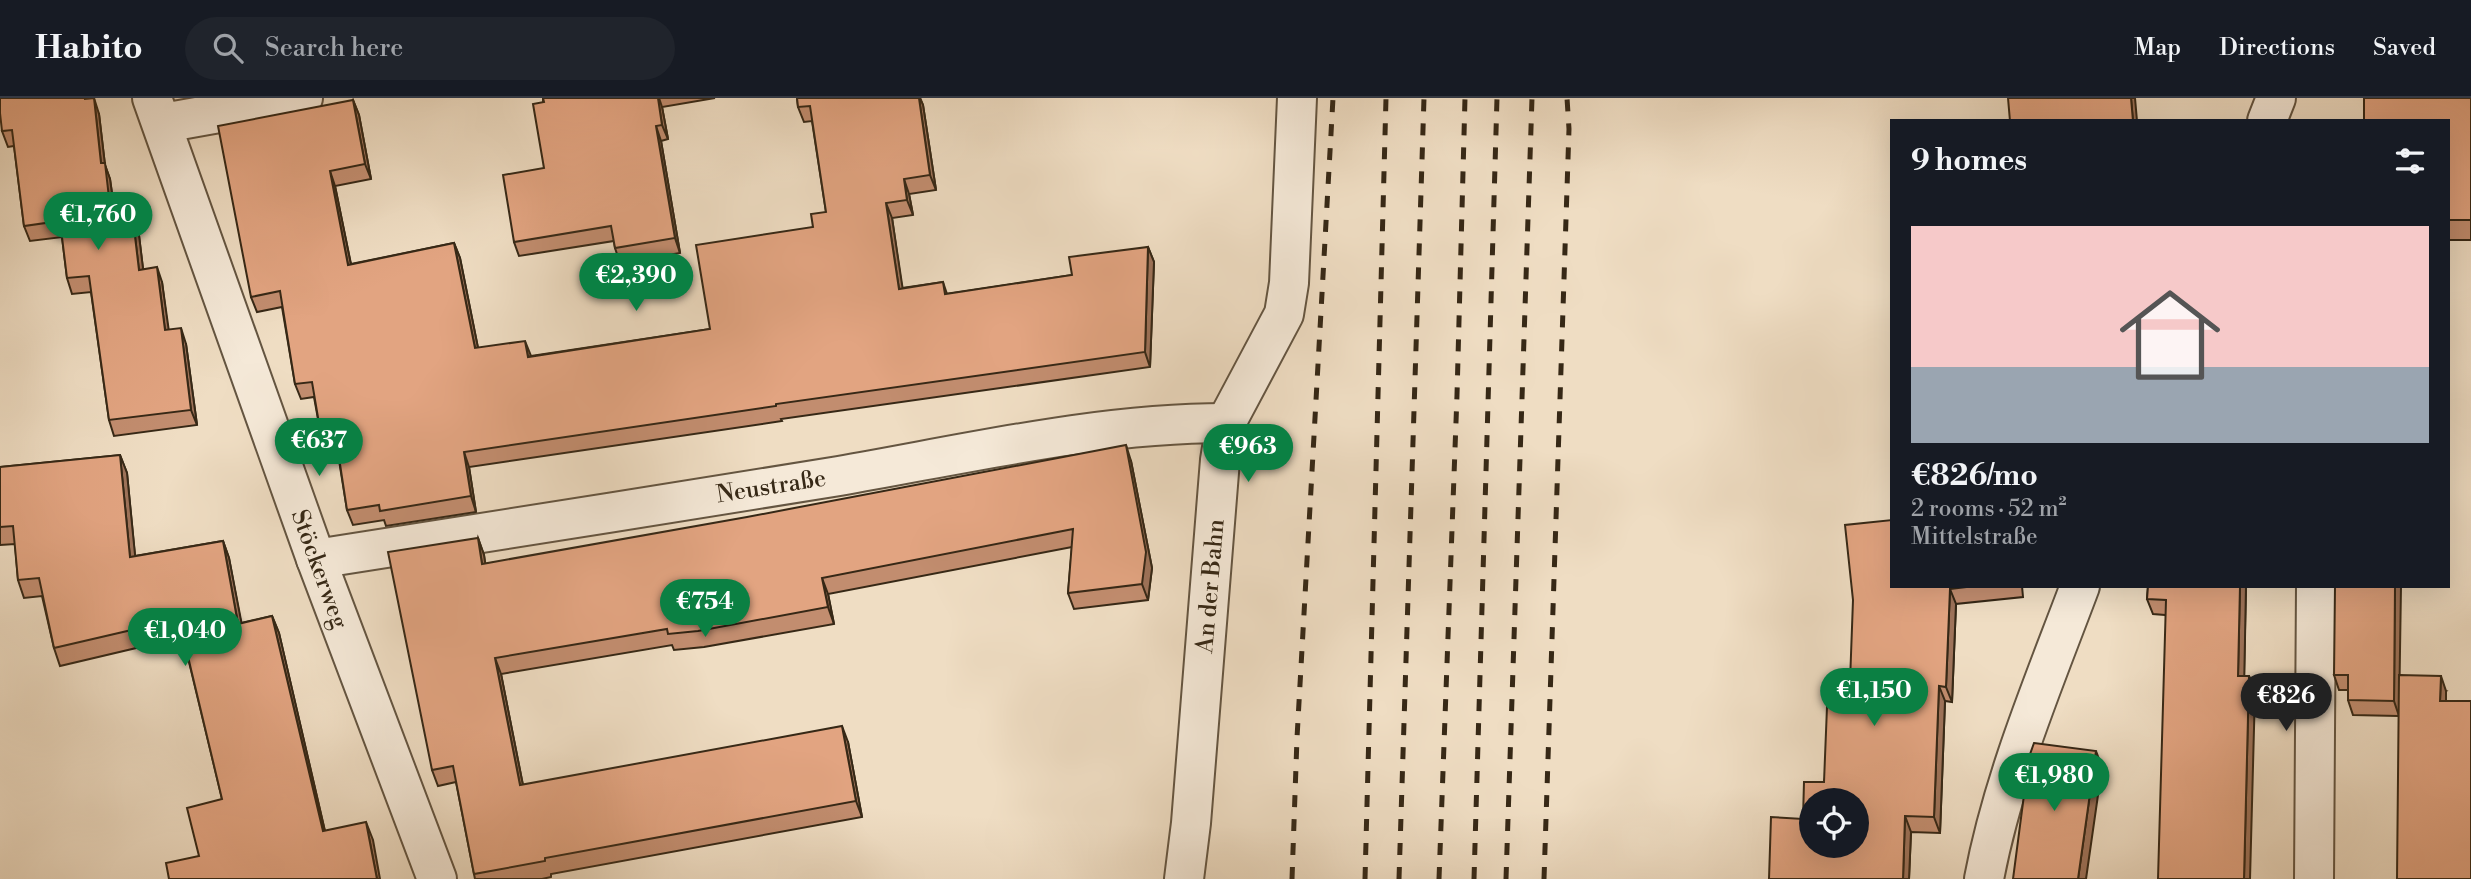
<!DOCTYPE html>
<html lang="en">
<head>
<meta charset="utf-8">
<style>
	:root { --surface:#171b24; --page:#20242c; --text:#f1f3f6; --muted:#9ea1a6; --line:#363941; --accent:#0b8043 }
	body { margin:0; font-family:"Libre Bodoni",serif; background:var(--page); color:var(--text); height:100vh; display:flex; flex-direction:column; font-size:26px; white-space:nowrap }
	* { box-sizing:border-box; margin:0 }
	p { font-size:23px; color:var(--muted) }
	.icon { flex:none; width:38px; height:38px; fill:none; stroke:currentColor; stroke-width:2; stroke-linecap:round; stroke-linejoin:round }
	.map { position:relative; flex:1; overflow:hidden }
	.details { position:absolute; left:1890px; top:21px; width:560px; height:469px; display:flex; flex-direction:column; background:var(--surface); border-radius:0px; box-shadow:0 7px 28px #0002 }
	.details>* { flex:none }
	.buttons { position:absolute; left:1799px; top:690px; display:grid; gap:14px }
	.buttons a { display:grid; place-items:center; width:70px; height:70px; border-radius:50%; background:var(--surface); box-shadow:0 7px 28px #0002; font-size:35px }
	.price { position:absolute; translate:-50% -60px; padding:0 16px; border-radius:24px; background:var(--accent); color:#fff; font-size:23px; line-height:46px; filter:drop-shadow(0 2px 4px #0008) }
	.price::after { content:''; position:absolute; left:50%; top:42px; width:21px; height:16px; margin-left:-10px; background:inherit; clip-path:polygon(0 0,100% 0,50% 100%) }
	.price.selected { background:#222; color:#fff }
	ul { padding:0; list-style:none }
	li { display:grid; align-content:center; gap:14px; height:371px; padding:0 21px }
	li span { display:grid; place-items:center; height:217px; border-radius:0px; color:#555 }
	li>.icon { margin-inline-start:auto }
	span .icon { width:126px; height:126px; fill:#fffc; stroke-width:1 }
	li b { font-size:30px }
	h2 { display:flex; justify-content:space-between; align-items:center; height:84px; padding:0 21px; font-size:30px }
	header { display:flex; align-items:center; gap:42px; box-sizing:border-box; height:98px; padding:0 35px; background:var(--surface); border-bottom:2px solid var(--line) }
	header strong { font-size:33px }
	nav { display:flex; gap:38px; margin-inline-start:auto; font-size:24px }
	.search { width:490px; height:63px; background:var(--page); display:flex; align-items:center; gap:18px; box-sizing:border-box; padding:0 24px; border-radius:38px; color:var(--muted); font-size:26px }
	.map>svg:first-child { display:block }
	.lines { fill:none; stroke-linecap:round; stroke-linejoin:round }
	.minor-casing { stroke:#645541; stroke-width:42 }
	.minor { stroke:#f5e9d8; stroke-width:38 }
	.rail { stroke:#362816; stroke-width:5; stroke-dasharray:12 12; stroke-linecap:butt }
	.wall { fill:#c28d6f; stroke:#362816; stroke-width:2 }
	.shaded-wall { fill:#9e735a; stroke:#362816; stroke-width:2 }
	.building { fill:#e2a481; stroke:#362816; stroke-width:2; fill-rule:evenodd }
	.labels { text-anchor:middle; stroke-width:5; stroke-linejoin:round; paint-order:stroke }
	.street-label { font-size:24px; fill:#362816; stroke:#f5e9d8 }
</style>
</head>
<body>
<header>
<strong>Habito</strong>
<div class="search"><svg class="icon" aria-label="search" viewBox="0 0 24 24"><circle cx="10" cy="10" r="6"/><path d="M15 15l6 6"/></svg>Search here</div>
<nav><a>Map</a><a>Directions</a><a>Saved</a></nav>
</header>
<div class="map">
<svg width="2471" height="781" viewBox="0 0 2471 781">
	<rect width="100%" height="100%" fill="#efddc3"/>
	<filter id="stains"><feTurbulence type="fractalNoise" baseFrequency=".00286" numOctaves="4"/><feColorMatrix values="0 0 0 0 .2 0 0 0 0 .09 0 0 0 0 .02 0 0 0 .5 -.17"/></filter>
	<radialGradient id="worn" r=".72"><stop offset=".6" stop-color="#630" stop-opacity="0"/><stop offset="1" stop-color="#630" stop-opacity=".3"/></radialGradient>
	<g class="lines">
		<g class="minor-casing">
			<g id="minor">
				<polyline points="152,0 316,461 437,781"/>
				<polyline points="2267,23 2276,0"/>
				<polyline points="163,25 303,0"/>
				<path d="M316 461C490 433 665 407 839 378 966 356 1097 325 1226 325"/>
				<polyline points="1184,781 1191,725 1220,362 1226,325 1284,216 1289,185 1297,0"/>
				<path d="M1984 781C2003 680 2044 584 2080 488"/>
				<polyline points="2314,781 2316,488"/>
			</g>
		</g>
		<use href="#minor" class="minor"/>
		<g class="rail">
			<polyline points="1292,781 1297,640 1333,0"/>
			<polyline points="1365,781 1386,0"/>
			<polyline points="1399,781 1424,0"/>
			<polyline points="1439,781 1457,297 1465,0"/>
			<polyline points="1474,781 1497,0"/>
			<polyline points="1506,781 1532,0"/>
			<polyline points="1544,781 1569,31 1567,0"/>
		</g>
	</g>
	<g class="wall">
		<polygon points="543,0 715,0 662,9 668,41 661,43 680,155 620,165 615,150 614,143 519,158 514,144 544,70"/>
		<polygon points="797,0 920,0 923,7 936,92 909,96 913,117 892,120 902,190 943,184 947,196 1072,177 1148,149 1154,164 1150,269 781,321 782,323 469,369 476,414 386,428 384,422 353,427 347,412 338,356 327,358 322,343 314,299 301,301 295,286 282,209 257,214 251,199 353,2 359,17 371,81 335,88 351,166 454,145 460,160 478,250 531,258 710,231 813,129 826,114 812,23 804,24 798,9"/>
		<polygon points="2471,0 2471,142 2448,142 2448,23"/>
		<polygon points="99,16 105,67 110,81 115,116 132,113 138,129 143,171 162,184 168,232 186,246 197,327 114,338 109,322 91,194 72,196 67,180 62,139 30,143 24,128 14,48 8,49 2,33"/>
		<polygon points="120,357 127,375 135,458 223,443 229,460 241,525 272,518 279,535 325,733 373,742 199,758 222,701 183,539 60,568 54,550 42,498 24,500 18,482 15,446 0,447 0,369"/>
		<polygon points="1131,363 1152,470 1148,502 1074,511 1068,495 1072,449 828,496 834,526 704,549 674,552 672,547 501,576 523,687 848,644 862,719 551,776 551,779 542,781 475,781 456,684 438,688 432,672 478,440 484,457 485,466"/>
		<polygon points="1892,488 2022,488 2023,499 1956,506 1952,604 1945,603 1940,735 1911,734 1909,781 1769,781 1824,684 1850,584"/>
		<polygon points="2148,488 2246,488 2244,578 2249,578 2255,593 2165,517 2153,516 2147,501"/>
		<polygon points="2334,577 2400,577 2446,593 2398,618 2353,617 2348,602 2348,592 2339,592"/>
	</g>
	<g class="shaded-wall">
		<polygon points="94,0 99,16 105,67 110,81 117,133 111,117 101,65"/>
		<polygon points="658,0 659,0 662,9 668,41 662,27"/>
		<polygon points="919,0 920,0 923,7 936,92 930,77"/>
		<polygon points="2131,0 2135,0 2137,23 2133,23"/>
		<polygon points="353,2 359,17 371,81 365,66"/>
		<polygon points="656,28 661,43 680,155 675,140"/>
		<polygon points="330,73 335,88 354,182 348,167"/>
		<polygon points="904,81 909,96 913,117 907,102"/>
		<polygon points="886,105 892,120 905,206 899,191"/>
		<polygon points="132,113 138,129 145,187 139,172"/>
		<polygon points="454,145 460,160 481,265 475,250"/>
		<polygon points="1148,149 1154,164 1150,269 1145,254"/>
		<polygon points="157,169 162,184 171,248 165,232"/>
		<polygon points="181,230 186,246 197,327 191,312"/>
		<polygon points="525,243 531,258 528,259"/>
		<polygon points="1126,347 1131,363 1152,470 1148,502 1142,486"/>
		<polygon points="464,354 469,369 476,414 471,398"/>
		<polygon points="120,357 127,375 137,477 130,459"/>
		<polygon points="478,440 484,457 488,483 482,466"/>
		<polygon points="223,443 229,460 245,543 238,526"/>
		<polygon points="822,480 828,496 834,526 828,509"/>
		<polygon points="2240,488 2246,488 2244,593 2238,578"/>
		<polygon points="2395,488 2401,488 2399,618 2394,603"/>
		<polygon points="1950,491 1956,506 1952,604 1946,589"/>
		<polygon points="272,518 279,535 329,751 323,733"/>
		<polygon points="495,560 501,576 526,703 520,687"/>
		<polygon points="2249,578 2255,593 2250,781 2244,781"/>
		<polygon points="2441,578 2446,593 2446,618 2440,603"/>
		<polygon points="1939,588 1945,603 1940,735 1934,719"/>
		<polygon points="842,628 848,644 862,719 856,703"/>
		<polygon points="2096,653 2102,669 2086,781 2078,781"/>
		<polygon points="1905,718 1911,734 1909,781 1903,781"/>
		<polygon points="366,724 373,742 380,781 377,781"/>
	</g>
	<g class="building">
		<polygon points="0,0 85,0 85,1 94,0 101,65 105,65 111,117 132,113 139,172 157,169 165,232 181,230 191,312 109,322 89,178 67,180 60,123 24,128 12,32 2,33 0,15"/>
		<polygon points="543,0 658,0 662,27 656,28 675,140 615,150 611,128 514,144 503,77 544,70 533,6 544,4"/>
		<polygon points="797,0 919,0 930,77 904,81 907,102 886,105 899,191 943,184 945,196 1072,177 1069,159 1148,149 1145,254 776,306 776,308 464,354 471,398 380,413 379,407 347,412 336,340 322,343 312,284 295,286 280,193 251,199 218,28 353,2 365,66 330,73 348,167 454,145 475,250 525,243 528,259 710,231 696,147 813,129 811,116 826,114 810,8 798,9"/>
		<polygon points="2008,0 2131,0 2133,23 2010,23"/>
		<polygon points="2364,0 2471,0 2471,122 2448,122 2448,23 2364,23"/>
		<polygon points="1126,347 1146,454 1142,486 1068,495 1073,431 822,480 828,509 698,533 668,536 667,531 495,560 520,687 842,628 856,703 545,760 545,763 474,776 453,668 432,672 388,454 478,440 482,466 747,419"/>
		<polygon points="120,357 130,459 223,443 238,526 272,518 323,733 366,724 377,781 169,781 166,765 199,758 187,710 222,701 179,521 54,550 39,480 18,482 13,428 0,429 0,369"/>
		<path d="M1892 422V488H1975L1950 491 1946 589 1939 588 1934 719 1905 718 1903 781H1769L1771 719 1803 721 1804 684H1824L1828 584H1850L1853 502 1845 427ZM1811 702H1857V747H1811Z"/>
		<polygon points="2148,488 2240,488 2238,578 2249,578 2244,781 2158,781 2166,502 2147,501"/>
		<polygon points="2335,488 2395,488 2394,603 2348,602 2348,577 2334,577"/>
		<polygon points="2399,577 2441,578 2440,603 2471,603 2471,781 2397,781"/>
		<polygon points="2034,645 2096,653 2078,781 2013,781 2029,659"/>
	</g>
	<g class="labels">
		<g class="street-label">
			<text transform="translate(771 388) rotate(-9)" y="8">Neustraße</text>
			<text transform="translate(320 471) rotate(70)" y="8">Stöckerweg</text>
			<text transform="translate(1210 488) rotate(-85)" y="8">An der Bahn</text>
		</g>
	</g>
	<rect width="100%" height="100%" filter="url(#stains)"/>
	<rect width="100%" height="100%" fill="url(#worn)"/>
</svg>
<div class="buttons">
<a><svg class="icon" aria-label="locate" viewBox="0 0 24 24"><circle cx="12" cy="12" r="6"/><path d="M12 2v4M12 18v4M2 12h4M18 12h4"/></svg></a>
</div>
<b class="price" style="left:98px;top:154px">€1,760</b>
<b class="price" style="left:636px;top:215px">€2,390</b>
<b class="price" style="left:319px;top:380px">€637</b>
<b class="price" style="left:1248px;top:386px">€963</b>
<b class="price" style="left:705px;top:541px">€754</b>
<b class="price" style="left:185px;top:570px">€1,040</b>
<b class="price" style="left:1874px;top:630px">€1,150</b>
<b class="price selected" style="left:2286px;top:635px">€826</b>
<b class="price" style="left:2054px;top:715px">€1,980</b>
<section class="details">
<h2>9 homes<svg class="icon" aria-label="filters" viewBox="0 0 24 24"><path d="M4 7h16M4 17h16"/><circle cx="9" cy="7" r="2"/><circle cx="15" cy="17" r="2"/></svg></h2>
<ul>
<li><span style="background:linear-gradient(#f6c9c9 65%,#9aa5b1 0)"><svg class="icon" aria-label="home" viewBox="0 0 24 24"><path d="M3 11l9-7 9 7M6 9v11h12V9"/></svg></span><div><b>€826/mo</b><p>2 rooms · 52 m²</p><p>Mittelstraße</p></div></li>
</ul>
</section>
</div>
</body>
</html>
